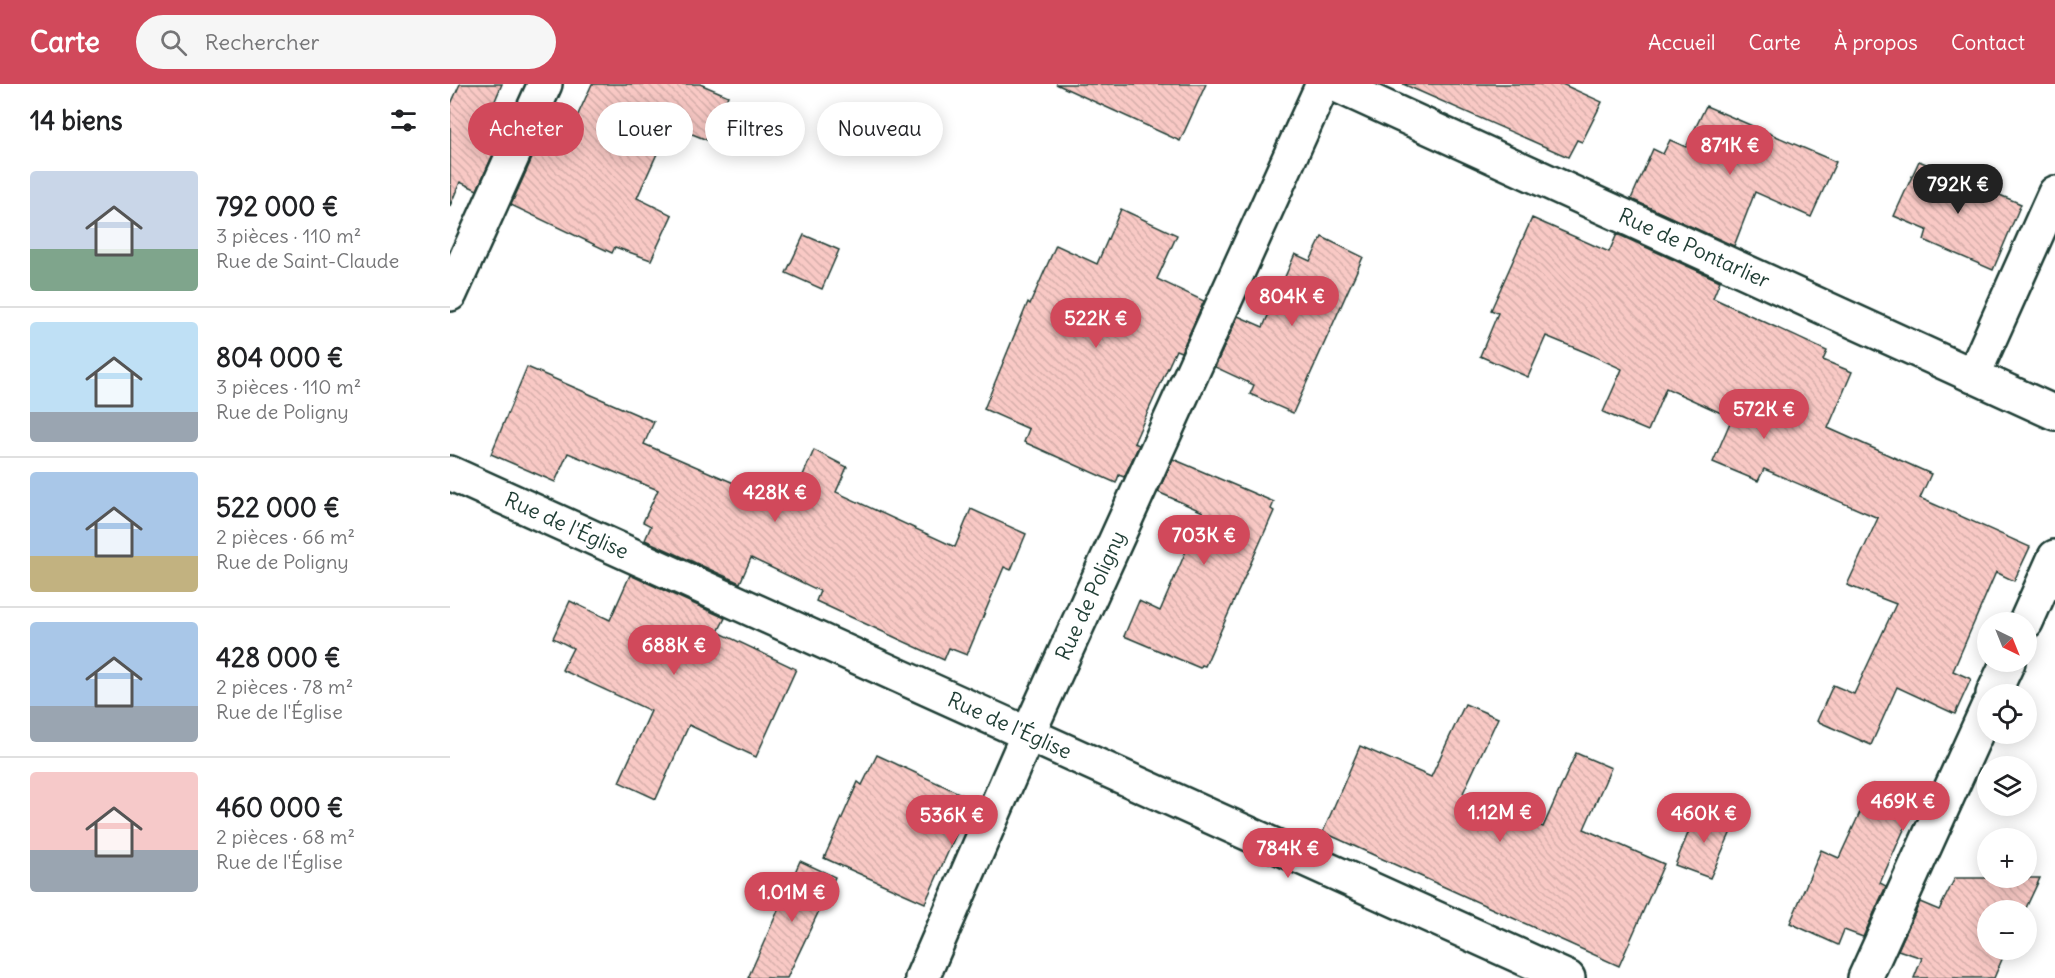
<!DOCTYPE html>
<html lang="fr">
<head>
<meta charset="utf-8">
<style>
	:root { --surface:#fff; --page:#f6f6f6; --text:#202124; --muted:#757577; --line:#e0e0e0; --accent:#d1495b }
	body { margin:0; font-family:Delius,sans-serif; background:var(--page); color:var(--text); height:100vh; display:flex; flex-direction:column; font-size:22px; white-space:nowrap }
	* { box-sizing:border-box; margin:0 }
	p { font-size:20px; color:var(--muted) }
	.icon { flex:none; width:33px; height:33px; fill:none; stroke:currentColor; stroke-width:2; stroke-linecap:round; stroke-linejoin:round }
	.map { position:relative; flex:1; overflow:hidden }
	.drawer { display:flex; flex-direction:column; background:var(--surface); width:450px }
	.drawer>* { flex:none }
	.guide { position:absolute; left:18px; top:18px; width:570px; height:54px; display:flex; gap:12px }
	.needle { width:39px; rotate:137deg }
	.controls { position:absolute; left:1527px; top:528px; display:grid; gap:12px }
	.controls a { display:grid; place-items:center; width:60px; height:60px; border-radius:50%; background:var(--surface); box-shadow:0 3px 15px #0003; font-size:30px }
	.price { position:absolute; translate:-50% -51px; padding:0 14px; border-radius:21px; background:var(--accent); color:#fff; font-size:20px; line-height:39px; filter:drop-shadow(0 2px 3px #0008) }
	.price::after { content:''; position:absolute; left:50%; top:36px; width:18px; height:14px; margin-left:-9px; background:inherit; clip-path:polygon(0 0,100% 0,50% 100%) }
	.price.current { background:#222; color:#fff }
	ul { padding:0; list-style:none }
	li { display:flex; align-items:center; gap:18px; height:150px; padding:0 30px }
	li+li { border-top:2px solid var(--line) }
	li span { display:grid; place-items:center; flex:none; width:168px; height:120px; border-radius:6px; color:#555 }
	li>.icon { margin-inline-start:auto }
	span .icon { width:72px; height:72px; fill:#fffc; stroke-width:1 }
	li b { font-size:26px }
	h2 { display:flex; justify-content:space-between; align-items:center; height:72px; padding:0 30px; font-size:26px }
	.tag { padding:0 21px; border-radius:27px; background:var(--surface); box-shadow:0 3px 15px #0003; font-size:21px; line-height:54px }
	.tag.current { background:var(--accent); color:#fff }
	header { display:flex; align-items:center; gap:36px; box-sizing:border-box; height:84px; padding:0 30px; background:var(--accent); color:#fff }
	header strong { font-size:28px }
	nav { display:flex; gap:33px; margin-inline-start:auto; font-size:21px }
	.search { width:420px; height:54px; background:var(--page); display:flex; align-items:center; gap:15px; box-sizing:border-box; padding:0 21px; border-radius:33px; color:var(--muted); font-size:22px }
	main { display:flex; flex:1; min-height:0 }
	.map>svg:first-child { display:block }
	.building { fill:url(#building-back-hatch); stroke:#1f3d34; stroke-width:1.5 }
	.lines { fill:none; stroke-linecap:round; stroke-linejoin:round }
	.street-casing { stroke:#1f3d34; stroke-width:38 }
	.street { stroke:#fff; stroke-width:33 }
	.labels { text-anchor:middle; stroke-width:4.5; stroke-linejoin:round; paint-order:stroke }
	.street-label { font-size:21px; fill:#1f3d34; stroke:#fff }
</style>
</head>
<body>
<header>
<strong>Carte</strong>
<div class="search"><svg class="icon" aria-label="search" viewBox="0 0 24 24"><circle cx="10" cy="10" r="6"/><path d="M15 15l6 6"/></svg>Rechercher</div>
<nav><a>Accueil</a><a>Carte</a><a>À propos</a><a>Contact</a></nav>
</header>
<main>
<section class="drawer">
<h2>14 biens<svg class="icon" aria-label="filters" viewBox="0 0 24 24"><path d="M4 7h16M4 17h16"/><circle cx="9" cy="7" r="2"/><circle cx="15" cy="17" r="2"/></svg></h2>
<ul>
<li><span style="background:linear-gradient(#c9d6e8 65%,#7fa58c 0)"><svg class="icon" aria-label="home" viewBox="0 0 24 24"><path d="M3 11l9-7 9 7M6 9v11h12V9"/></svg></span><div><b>792 000 €</b><p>3 pièces · 110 m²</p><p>Rue de Saint-Claude</p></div></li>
<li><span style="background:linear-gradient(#bfe0f5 75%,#9aa5b1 0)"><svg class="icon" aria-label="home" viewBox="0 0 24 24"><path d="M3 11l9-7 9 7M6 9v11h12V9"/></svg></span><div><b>804 000 €</b><p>3 pièces · 110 m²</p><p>Rue de Poligny</p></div></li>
<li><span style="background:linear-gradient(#a9c7e8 70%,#c2b280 0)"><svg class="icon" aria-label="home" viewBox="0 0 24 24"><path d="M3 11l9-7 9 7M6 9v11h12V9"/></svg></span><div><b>522 000 €</b><p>2 pièces · 66 m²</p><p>Rue de Poligny</p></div></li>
<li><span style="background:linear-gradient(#a9c7e8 70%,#9aa5b1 0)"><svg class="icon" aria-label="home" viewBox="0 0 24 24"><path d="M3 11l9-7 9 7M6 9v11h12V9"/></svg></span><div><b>428 000 €</b><p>2 pièces · 78 m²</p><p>Rue de l'Église</p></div></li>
<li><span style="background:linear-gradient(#f6c9c9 65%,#9aa5b1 0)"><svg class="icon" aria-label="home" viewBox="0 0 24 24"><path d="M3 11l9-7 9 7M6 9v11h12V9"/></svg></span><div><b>460 000 €</b><p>2 pièces · 68 m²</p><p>Rue de l'Église</p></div></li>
</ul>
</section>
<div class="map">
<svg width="1605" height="894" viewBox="0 0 1605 894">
	<defs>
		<pattern id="building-back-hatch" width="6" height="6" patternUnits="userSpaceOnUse" patternTransform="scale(1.5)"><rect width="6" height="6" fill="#f9c9c5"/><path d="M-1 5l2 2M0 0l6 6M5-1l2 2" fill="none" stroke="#d5aeaa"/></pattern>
	</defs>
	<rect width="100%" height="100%" fill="#fff"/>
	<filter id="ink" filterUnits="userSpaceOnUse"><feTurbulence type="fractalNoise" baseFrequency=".0167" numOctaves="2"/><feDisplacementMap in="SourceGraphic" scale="12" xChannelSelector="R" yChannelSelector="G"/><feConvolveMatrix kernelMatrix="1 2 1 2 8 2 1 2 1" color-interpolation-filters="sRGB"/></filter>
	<g filter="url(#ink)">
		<g class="building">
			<polygon points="10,0 52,0 36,38 54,46 27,106 10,98 0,122 0,22"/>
			<polygon points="142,0 250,0 278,12 257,56 220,41 187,114 222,131 201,176 165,163 162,169 61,121 88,61 110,70"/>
			<polygon points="606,0 756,0 730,57"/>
			<polygon points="953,0 1112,0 1152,18 1132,58 1127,56 1118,73"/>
			<polygon points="1256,22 1386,78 1361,133 1305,108 1284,162 1181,115 1203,65 1213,70 1220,56 1236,63"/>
			<polygon points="1469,77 1571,120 1543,186 1474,156 1477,146 1444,132"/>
			<polygon points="671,125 727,151 707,195 754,217 731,268 726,266 695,334 684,359 689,361 674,393 669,391 666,399 574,358 579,345 534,325 578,218 580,220 606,161 647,180"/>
			<polygon points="1082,134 1159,168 1167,150 1270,197 1263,214 1377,267 1373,276 1402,288 1378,344 1481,390 1470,414 1580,463 1564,497 1546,488 1503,587 1521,595 1505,630 1447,603 1421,661 1367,637 1383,601 1404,610 1446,520 1397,501 1428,434 1314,385 1308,397 1263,378 1282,334 1216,304 1198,347 1153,328 1172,285 1135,268 1096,252 1078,293 1030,272 1048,229 1041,226"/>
			<polygon points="354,151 389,166 372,205 336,189"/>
			<polygon points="872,153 913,173 843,329 800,310 804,301 765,283 788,232 813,243 845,170 860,177"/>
			<polygon points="77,283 204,338 194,360 339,423 364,366 397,383 386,408 505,463 521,425 576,450 561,486 554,483 517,571 499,564 494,576 366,517 370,507 301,474 290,499 195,456 201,442 193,438 208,406 118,369 105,398 41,370"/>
			<polygon points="723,375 824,418 821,425 824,427 755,582 752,581 750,584 674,552 689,517 710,527 753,428 708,408"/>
			<polygon points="180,491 275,534 268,548 346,585 306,673 239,641 206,715 169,698 201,627 112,586 123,564 103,554 120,517 160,536"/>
			<polygon points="1015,620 1048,634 1013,709 1093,743 1126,669 1161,684 1134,745 1214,780 1169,882 873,748 910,662 981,693"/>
			<polygon points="427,671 522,715 475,819 374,774 408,698 412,701"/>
			<polygon points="1423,700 1465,721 1430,799 1436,802 1413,853 1394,846 1388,861 1340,839 1371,766 1389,774"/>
			<polygon points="1248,725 1284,741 1260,794 1225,781"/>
			<polygon points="350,777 385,793 337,894 298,894"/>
			<polygon points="1505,794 1590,794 1575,826 1538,826 1538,866 1556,866 1544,894 1464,894 1472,874 1448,866 1470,818 1489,826"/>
		</g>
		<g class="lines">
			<g class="street-casing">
				<g id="street">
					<path id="s1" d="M884 0 1605 329"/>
					<polyline points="0,210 95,0"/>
					<polyline points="1523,292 1605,109"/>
					<path id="s2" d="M0 389 1118 894"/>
					<polyline points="1576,538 1605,473"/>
					<polyline points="1543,610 1558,578"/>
					<path id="s3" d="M472 894 578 650 873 0"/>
					<polyline points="1415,894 1538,623"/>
				</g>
			</g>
			<use href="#street" class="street"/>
		</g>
	</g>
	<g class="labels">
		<g class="street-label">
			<text dy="7" stroke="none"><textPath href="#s1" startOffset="396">Rue de Pontarlier</textPath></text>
			<text dy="7" stroke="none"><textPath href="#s2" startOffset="128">Rue de l'Église</textPath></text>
			<text dy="7" stroke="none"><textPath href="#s3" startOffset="418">Rue de Poligny</textPath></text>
			<text dy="7" stroke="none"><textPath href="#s2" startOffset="614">Rue de l'Église</textPath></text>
		</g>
	</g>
</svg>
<div class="controls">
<a><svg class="needle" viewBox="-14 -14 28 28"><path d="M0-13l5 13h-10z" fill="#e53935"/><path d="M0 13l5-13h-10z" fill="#757577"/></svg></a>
<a><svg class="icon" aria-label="locate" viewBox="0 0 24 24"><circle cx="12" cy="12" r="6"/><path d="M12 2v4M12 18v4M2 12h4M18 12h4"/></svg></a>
<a><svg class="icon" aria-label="layers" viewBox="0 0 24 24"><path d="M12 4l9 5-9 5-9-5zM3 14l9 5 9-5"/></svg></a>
<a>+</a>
<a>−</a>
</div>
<b class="price" style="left:1280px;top:92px">871K €</b>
<b class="price current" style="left:1508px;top:131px">792K €</b>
<b class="price" style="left:842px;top:243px">804K €</b>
<b class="price" style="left:646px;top:265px">522K €</b>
<b class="price" style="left:1314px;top:356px">572K €</b>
<b class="price" style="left:325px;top:439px">428K €</b>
<b class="price" style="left:754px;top:482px">703K €</b>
<b class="price" style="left:224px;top:592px">688K €</b>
<b class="price" style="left:1453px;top:748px">469K €</b>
<b class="price" style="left:1050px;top:759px">1.12M €</b>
<b class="price" style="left:1254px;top:760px">460K €</b>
<b class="price" style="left:502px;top:762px">536K €</b>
<b class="price" style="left:838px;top:795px">784K €</b>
<b class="price" style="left:342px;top:839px">1.01M €</b>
<div class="guide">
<a class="tag current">Acheter</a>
<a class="tag">Louer</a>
<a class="tag">Filtres</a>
<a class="tag">Nouveau</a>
</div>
</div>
</main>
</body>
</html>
